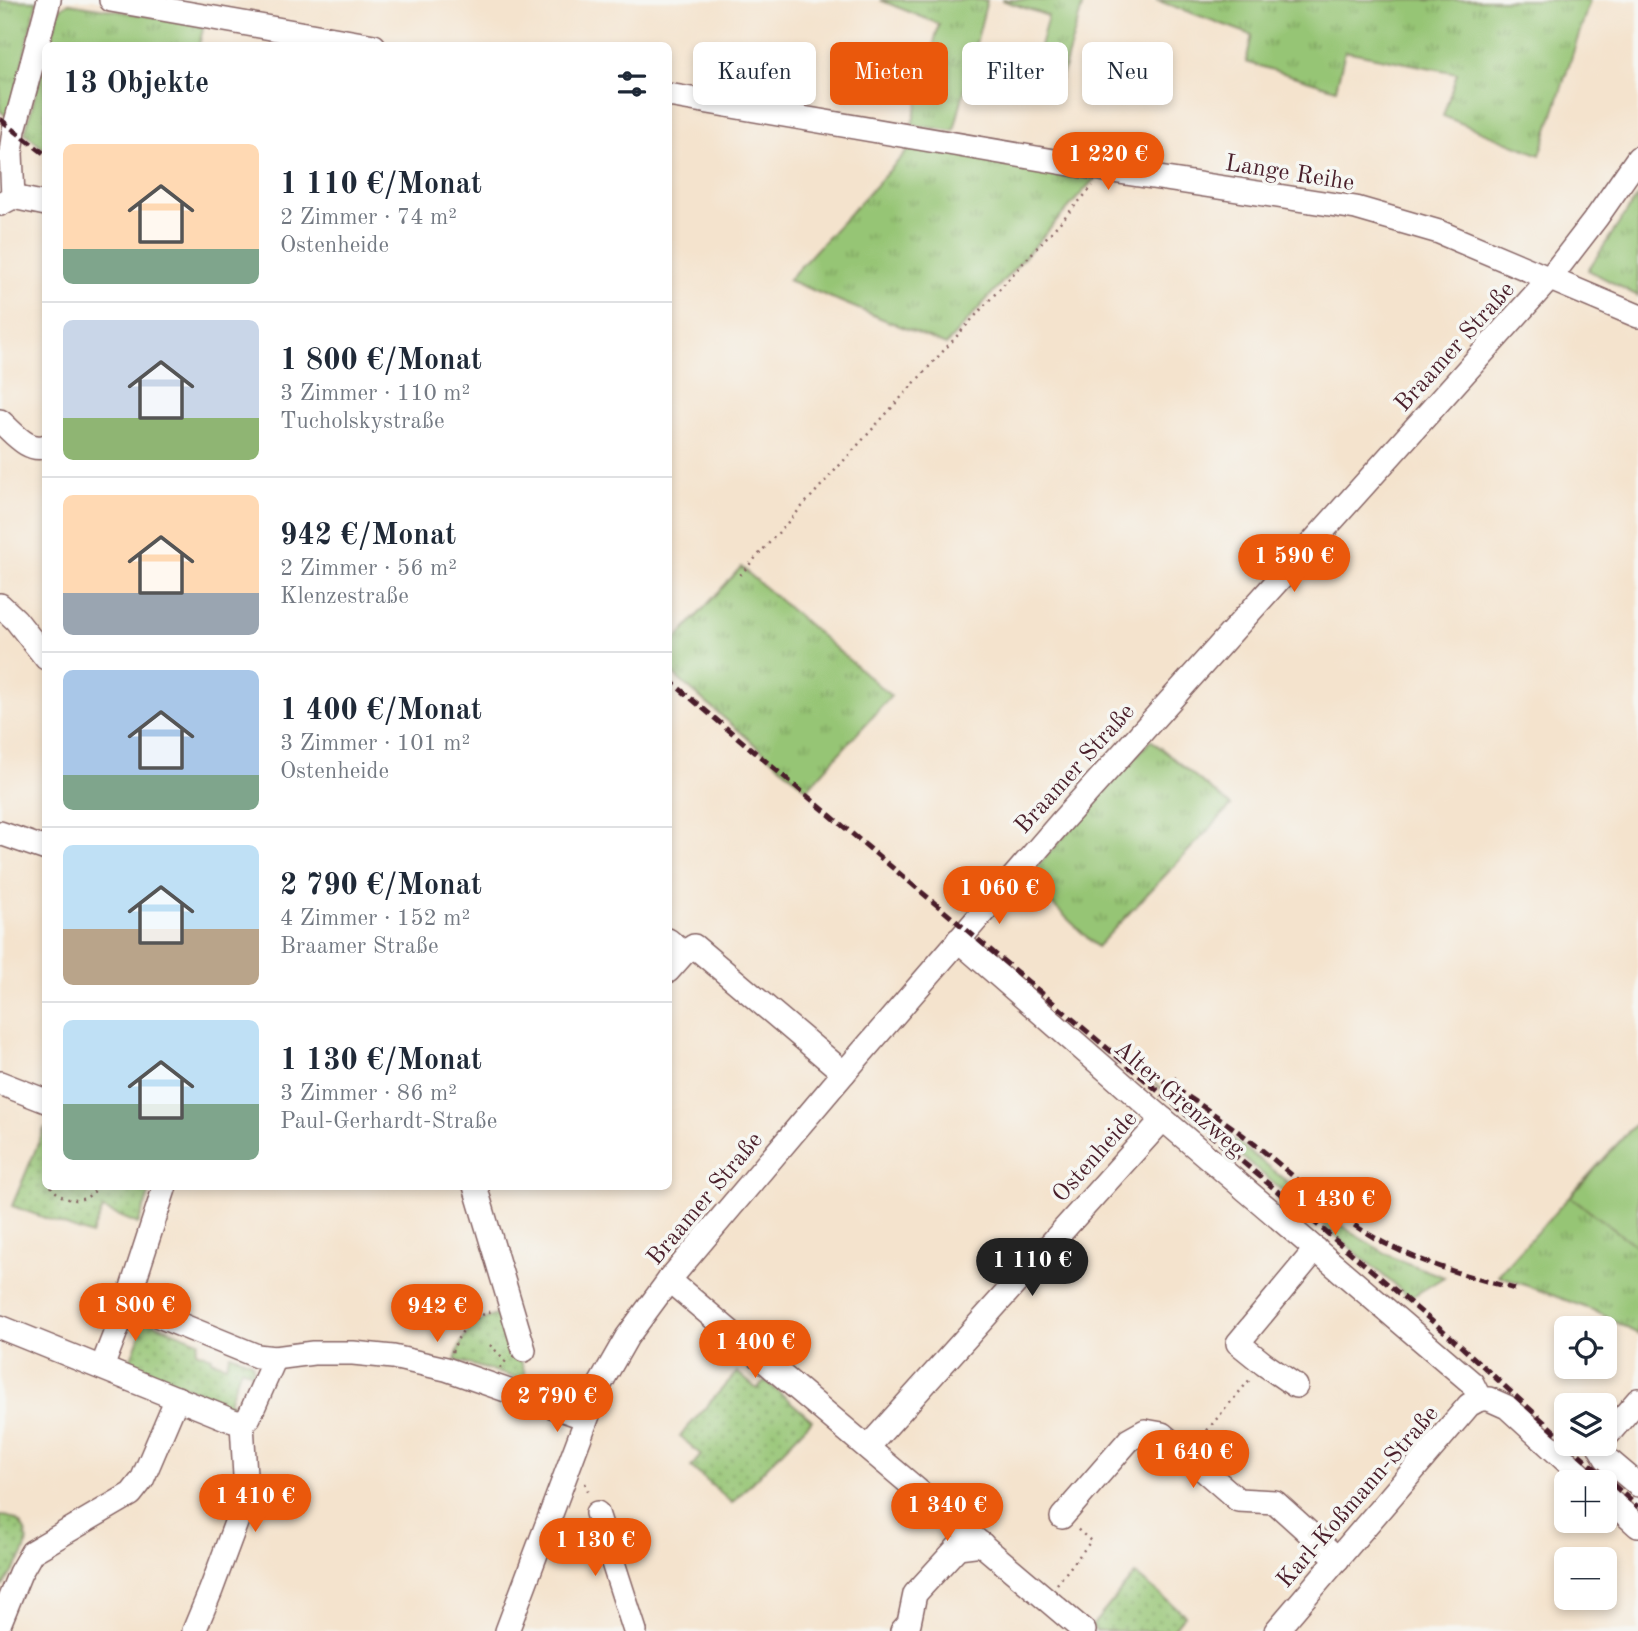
<!DOCTYPE html>
<html lang="de">
<head>
<meta charset="utf-8">
<style>
	:root { --surface:#fff; --page:#f6f6f7; --text:#1f2937; --muted:#747a83; --line:#e0e1e3; --accent:#ea580c }
	body { margin:0; font-family:"Old Standard TT",serif; background:var(--page); color:var(--text); height:100vh; display:flex; flex-direction:column; font-size:26px; white-space:nowrap }
	* { box-sizing:border-box; margin:0 }
	p { font-size:23px; color:var(--muted) }
	.icon { flex:none; width:38px; height:38px; fill:none; stroke:currentColor; stroke-width:2; stroke-linecap:round; stroke-linejoin:round }
	.map { position:relative; flex:1; overflow:hidden }
	.sheet { position:absolute; left:42px; top:42px; width:630px; height:1148px; display:flex; flex-direction:column; background:var(--surface); border-radius:10px; box-shadow:0 4px 10px #0003 }
	.sheet>* { flex:none }
	.top-card { position:absolute; left:693px; top:42px; width:665px; height:63px; display:flex; gap:14px }
	.tools { position:absolute; left:1554px; top:1316px; display:grid; gap:14px }
	.tools a { display:grid; place-items:center; width:63px; height:63px; border-radius:10px; background:var(--surface); box-shadow:0 4px 10px #0003; font-size:35px }
	.price { position:absolute; translate:-50% -60px; padding:0 16px; border-radius:24px; background:var(--accent); color:#fff; font-size:23px; line-height:46px; filter:drop-shadow(0 2px 4px #0008) }
	.price::after { content:''; position:absolute; left:50%; top:42px; width:21px; height:16px; margin-left:-10px; background:inherit; clip-path:polygon(0 0,100% 0,50% 100%) }
	.price.current { background:#222; color:#fff }
	ul { padding:0; list-style:none }
	li { display:flex; align-items:center; gap:21px; height:175px; padding:0 21px }
	li+li { border-top:2px solid var(--line) }
	li span { display:grid; place-items:center; flex:none; width:196px; height:140px; border-radius:10px; color:#555 }
	li>.icon { margin-inline-start:auto }
	span .icon { width:84px; height:84px; fill:#fffc; stroke-width:1 }
	li b { font-size:30px }
	h2 { display:flex; justify-content:space-between; align-items:center; height:84px; padding:0 21px; font-size:30px }
	.pill { padding:0 24px; border-radius:10px; background:var(--surface); box-shadow:0 4px 10px #0003; font-size:24px; line-height:63px }
	.pill.current { background:var(--accent); color:#fff }
	.map>svg:first-child { display:block }
	.grass { fill:url(#grass-tufts); stroke:#707250; stroke-width:2 }
	.park { fill:url(#park-dots); stroke:#707250; stroke-width:2 }
	.garden { fill:#96c574; stroke:#707250; stroke-width:2 }
	.lines { fill:none; stroke-linecap:round; stroke-linejoin:round }
	.minor-casing { stroke:#866464; stroke-width:26 }
	.path { stroke:#866464; stroke-width:2.5; stroke-dasharray:2 5; stroke-linecap:butt }
	.minor { stroke:#fff; stroke-width:23 }
	.rail { stroke:#4a1f2b; stroke-width:5; stroke-dasharray:10 5; stroke-linecap:butt }
	.labels { text-anchor:middle; stroke-width:7; stroke-linejoin:round; paint-order:stroke }
	.street-label { font-size:24px; fill:#4a1f2b; stroke:#f6f6f2 }
</style>
</head>
<body>
<div class="map">
<svg width="1638" height="1631" viewBox="0 0 1638 1631">
	<defs>
		<pattern id="grass-tufts" width="24" height="20" patternUnits="userSpaceOnUse" patternTransform="scale(1.75)"><rect width="24" height="20" fill="#96c574"/><path d="M3 7l-1-3M5 7V3M7 7l1-3M15 17l-1-3M17 17v-4M19 17l1-3" fill="none" stroke="#7c9f5f"/></pattern>
		<pattern id="park-dots" width="8" height="8" patternUnits="userSpaceOnUse" patternTransform="scale(1.75)"><rect width="8" height="8" fill="#96c574"/><path d="M2 2h.1M6 6h.1" fill="none" stroke="#7c9f5f" stroke-width="1.8" stroke-linecap="round"/></pattern>
	</defs>
	<rect width="100%" height="100%" fill="#f6f6f2"/>
	<filter id="ink" filterUnits="userSpaceOnUse"><feTurbulence type="fractalNoise" baseFrequency=".0143" numOctaves="2"/><feDisplacementMap in="SourceGraphic" scale="14" xChannelSelector="R" yChannelSelector="G"/><feConvolveMatrix kernelMatrix="1 2 1 2 8 2 1 2 1" color-interpolation-filters="sRGB"/></filter>
	<filter id="wash" filterUnits="userSpaceOnUse"><feTurbulence type="fractalNoise" baseFrequency=".00686" numOctaves="4" result="noise"/><feDisplacementMap in="SourceGraphic" scale="28" xChannelSelector="R" yChannelSelector="G"/><feGaussianBlur stdDeviation="1.57" result="paint"/><feColorMatrix in="noise" values="0 0 0 0 0 0 0 0 0 0 0 0 0 0 0 0 0 1.4 0 .05"/><feComposite in="paint" operator="in"/></filter>
	<g filter="url(#wash)">
		<rect width="100%" height="100%" fill="#f4e3cd"/>
		<g class="grass">
			<polygon points="0,0 37,1 9,118 0,111"/>
			<polygon points="880,0 987,0 954,131 912,125 939,24"/>
			<polygon points="1002,0 1084,0 1061,79 1033,73 1048,16"/>
			<polygon points="1156,0 1590,0 1540,155 1443,116 1457,73 1345,51 1336,89 1246,62 1252,35"/>
			<polygon points="69,3 204,25 199,45 49,46 60,9"/>
			<polygon points="45,59 45,150 25,133"/>
			<polygon points="911,147 1097,176 946,345 788,280"/>
			<polygon points="1638,195 1638,296 1588,270"/>
			<polygon points="741,567 891,696 807,789 669,671 669,647"/>
			<polygon points="1151,740 1231,806 1097,947 1026,879"/>
			<polygon points="1154,1083 1193,1107 1352,1233 1394,1258 1444,1277 1410,1298"/>
			<polygon points="1638,1121 1638,1334 1595,1311 1498,1275"/>
		</g>
		<g class="park">
			<polygon points="45,1127 46,1186 152,1187 138,1224 103,1209 91,1235 12,1206"/>
			<path d="M506 1312 526 1377 524 1380 455 1360C466 1326 472 1322 506 1312Z"/>
			<polygon points="139,1318 199,1341 196,1351 212,1357 212,1360 226,1365 230,1354 252,1362 254,1374 241,1368 229,1402 241,1406 230,1410 212,1397 164,1378 153,1380 118,1363 118,1355 131,1359 141,1332 128,1327 132,1322"/>
			<polygon points="737,1372 757,1389 765,1380 812,1420 732,1503 691,1467 701,1455 680,1436"/>
			<path d="M0 1516C16 1515 30 1529 26 1546 25 1555 9 1577 3 1586L0 1585Z"/>
			<polygon points="1135,1574 1185,1615 1172,1631 1096,1631 1091,1627"/>
		</g>
		<polygon class="garden" points="1638,1121 1638,1247 1570,1197"/>
	</g>
	<g filter="url(#ink)">
		<g class="lines">
			<g class="minor-casing">
				<g id="minor">
					<polyline points="111,0 374,46"/>
					<polyline points="668,95 1106,170 1356,208 1439,232 1638,316"/>
					<polyline points="13,197 46,204"/>
					<polyline points="0,204 13,197 11,153 14,130 49,0"/>
					<path d="M0 421C13 432 28 453 46 446"/>
					<polyline points="0,605 16,620 46,658"/>
					<polyline points="0,833 46,849"/>
					<polyline points="668,940 684,953 694,946 844,1073"/>
					<polyline points="958,940 1150,1108 1472,1383 1480,1399"/>
					<polyline points="668,971 684,953"/>
					<polyline points="0,1083 46,1101"/>
					<polyline points="475,1186 524,1350"/>
					<polyline points="669,1280 1084,1631"/>
					<polyline points="127,1303 257,1356 275,1358 313,1353 353,1353 393,1357 446,1369 586,1418"/>
					<polyline points="0,1327 233,1421 242,1423"/>
					<polyline points="102,1367 127,1303 165,1186"/>
					<polyline points="1296,1386 1264,1364 1238,1343 1316,1249"/>
					<polyline points="1480,1399 1489,1399 1507,1407 1589,1482"/>
					<polyline points="242,1423 249,1417 275,1358"/>
					<polyline points="1605,1438 1638,1400"/>
					<polyline points="1602,1444 1600,1448 1606,1458 1638,1485"/>
					<polyline points="868,1447 1163,1119"/>
					<polyline points="1605,1496 1638,1526"/>
					<polyline points="597,1513 635,1631"/>
					<polyline points="1062,1517 1129,1440 1145,1431 1162,1434 1238,1500 1275,1502 1338,1559"/>
					<polyline points="0,1622 20,1573 32,1552 131,1494 142,1480 177,1398"/>
					<polyline points="194,1631 211,1590 240,1512 245,1476 242,1423"/>
					<polyline points="507,1631 599,1386 627,1337 669,1280 844,1073 1061,822 1550,278 1597,217 1638,158"/>
					<polyline points="902,1631 909,1623 915,1594 958,1547 982,1544"/>
					<polyline points="1276,1631 1469,1405 1480,1399"/>
				</g>
			</g>
			<g class="path">
				<polyline points="740,575 1093,186"/>
				<polyline points="1157,1088 1176,1077"/>
				<path d="M51 1186C63 1204 87 1205 98 1186"/>
				<polyline points="490,1345 505,1360"/>
				<path d="M452 1352C460 1331 470 1318 492 1311"/>
				<polyline points="500,1368 509,1357"/>
				<polyline points="1198,1441 1252,1377"/>
				<polyline points="585,1483 590,1496"/>
				<polyline points="1057,1584 1091,1541 1077,1529"/>
			</g>
			<use href="#minor" class="minor"/>
			<g class="rail">
				<polyline points="0,119 46,155"/>
				<polyline points="668,679 1452,1338 1566,1442"/>
				<path d="M1138 1064C1178 1090 1219 1116 1257 1146 1296 1177 1331 1213 1375 1238 1419 1263 1467 1276 1515 1289"/>
				<polyline points="1568,1444 1638,1507"/>
			</g>
		</g>
	</g>
	<g class="labels">
		<g class="street-label">
			<text transform="translate(1290 172) rotate(9)" y="8">Lange Reihe</text>
			<text transform="translate(1454 346) rotate(-48)" y="8">Braamer Straße</text>
			<text transform="translate(1074 768) rotate(-48)" y="8">Braamer Straße</text>
			<text transform="translate(1180 1098) rotate(41)" y="8">Alter Grenzweg</text>
			<text transform="translate(1094 1156) rotate(-48)" y="8">Ostenheide</text>
			<text transform="translate(704 1198) rotate(-50)" y="8">Braamer Straße</text>
			<text transform="translate(1357 1496) rotate(-49)" y="8">Karl-Koßmann-Straße</text>
		</g>
	</g>
</svg>
<div class="tools">
<a><svg class="icon" aria-label="locate" viewBox="0 0 24 24"><circle cx="12" cy="12" r="6"/><path d="M12 2v4M12 18v4M2 12h4M18 12h4"/></svg></a>
<a><svg class="icon" aria-label="layers" viewBox="0 0 24 24"><path d="M12 4l9 5-9 5-9-5zM3 14l9 5 9-5"/></svg></a>
<a>+</a>
<a>−</a>
</div>
<b class="price" style="left:1108px;top:192px">1 220 €</b>
<b class="price" style="left:1294px;top:594px">1 590 €</b>
<b class="price" style="left:999px;top:926px">1 060 €</b>
<b class="price" style="left:1335px;top:1237px">1 430 €</b>
<b class="price current" style="left:1032px;top:1298px">1 110 €</b>
<b class="price" style="left:135px;top:1343px">1 800 €</b>
<b class="price" style="left:437px;top:1344px">942 €</b>
<b class="price" style="left:755px;top:1380px">1 400 €</b>
<b class="price" style="left:557px;top:1434px">2 790 €</b>
<b class="price" style="left:1193px;top:1490px">1 640 €</b>
<b class="price" style="left:255px;top:1534px">1 410 €</b>
<b class="price" style="left:947px;top:1543px">1 340 €</b>
<b class="price" style="left:595px;top:1578px">1 130 €</b>
<div class="top-card">
<a class="pill">Kaufen</a>
<a class="pill current">Mieten</a>
<a class="pill">Filter</a>
<a class="pill">Neu</a>
</div>
<section class="sheet">
<h2>13 Objekte<svg class="icon" aria-label="filters" viewBox="0 0 24 24"><path d="M4 7h16M4 17h16"/><circle cx="9" cy="7" r="2"/><circle cx="15" cy="17" r="2"/></svg></h2>
<ul>
<li><span style="background:linear-gradient(#ffd9b3 75%,#7fa58c 0)"><svg class="icon" aria-label="home" viewBox="0 0 24 24"><path d="M3 11l9-7 9 7M6 9v11h12V9"/></svg></span><div><b>1 110 €/Monat</b><p>2 Zimmer · 74 m²</p><p>Ostenheide</p></div></li>
<li><span style="background:linear-gradient(#c9d6e8 70%,#8fb573 0)"><svg class="icon" aria-label="home" viewBox="0 0 24 24"><path d="M3 11l9-7 9 7M6 9v11h12V9"/></svg></span><div><b>1 800 €/Monat</b><p>3 Zimmer · 110 m²</p><p>Tucholskystraße</p></div></li>
<li><span style="background:linear-gradient(#ffd9b3 70%,#9aa5b1 0)"><svg class="icon" aria-label="home" viewBox="0 0 24 24"><path d="M3 11l9-7 9 7M6 9v11h12V9"/></svg></span><div><b>942 €/Monat</b><p>2 Zimmer · 56 m²</p><p>Klenzestraße</p></div></li>
<li><span style="background:linear-gradient(#a9c7e8 75%,#7fa58c 0)"><svg class="icon" aria-label="home" viewBox="0 0 24 24"><path d="M3 11l9-7 9 7M6 9v11h12V9"/></svg></span><div><b>1 400 €/Monat</b><p>3 Zimmer · 101 m²</p><p>Ostenheide</p></div></li>
<li><span style="background:linear-gradient(#bfe0f5 60%,#b9a48a 0)"><svg class="icon" aria-label="home" viewBox="0 0 24 24"><path d="M3 11l9-7 9 7M6 9v11h12V9"/></svg></span><div><b>2 790 €/Monat</b><p>4 Zimmer · 152 m²</p><p>Braamer Straße</p></div></li>
<li><span style="background:linear-gradient(#bfe0f5 60%,#7fa58c 0)"><svg class="icon" aria-label="home" viewBox="0 0 24 24"><path d="M3 11l9-7 9 7M6 9v11h12V9"/></svg></span><div><b>1 130 €/Monat</b><p>3 Zimmer · 86 m²</p><p>Paul-Gerhardt-Straße</p></div></li>
</ul>
</section>
</div>
</body>
</html>
